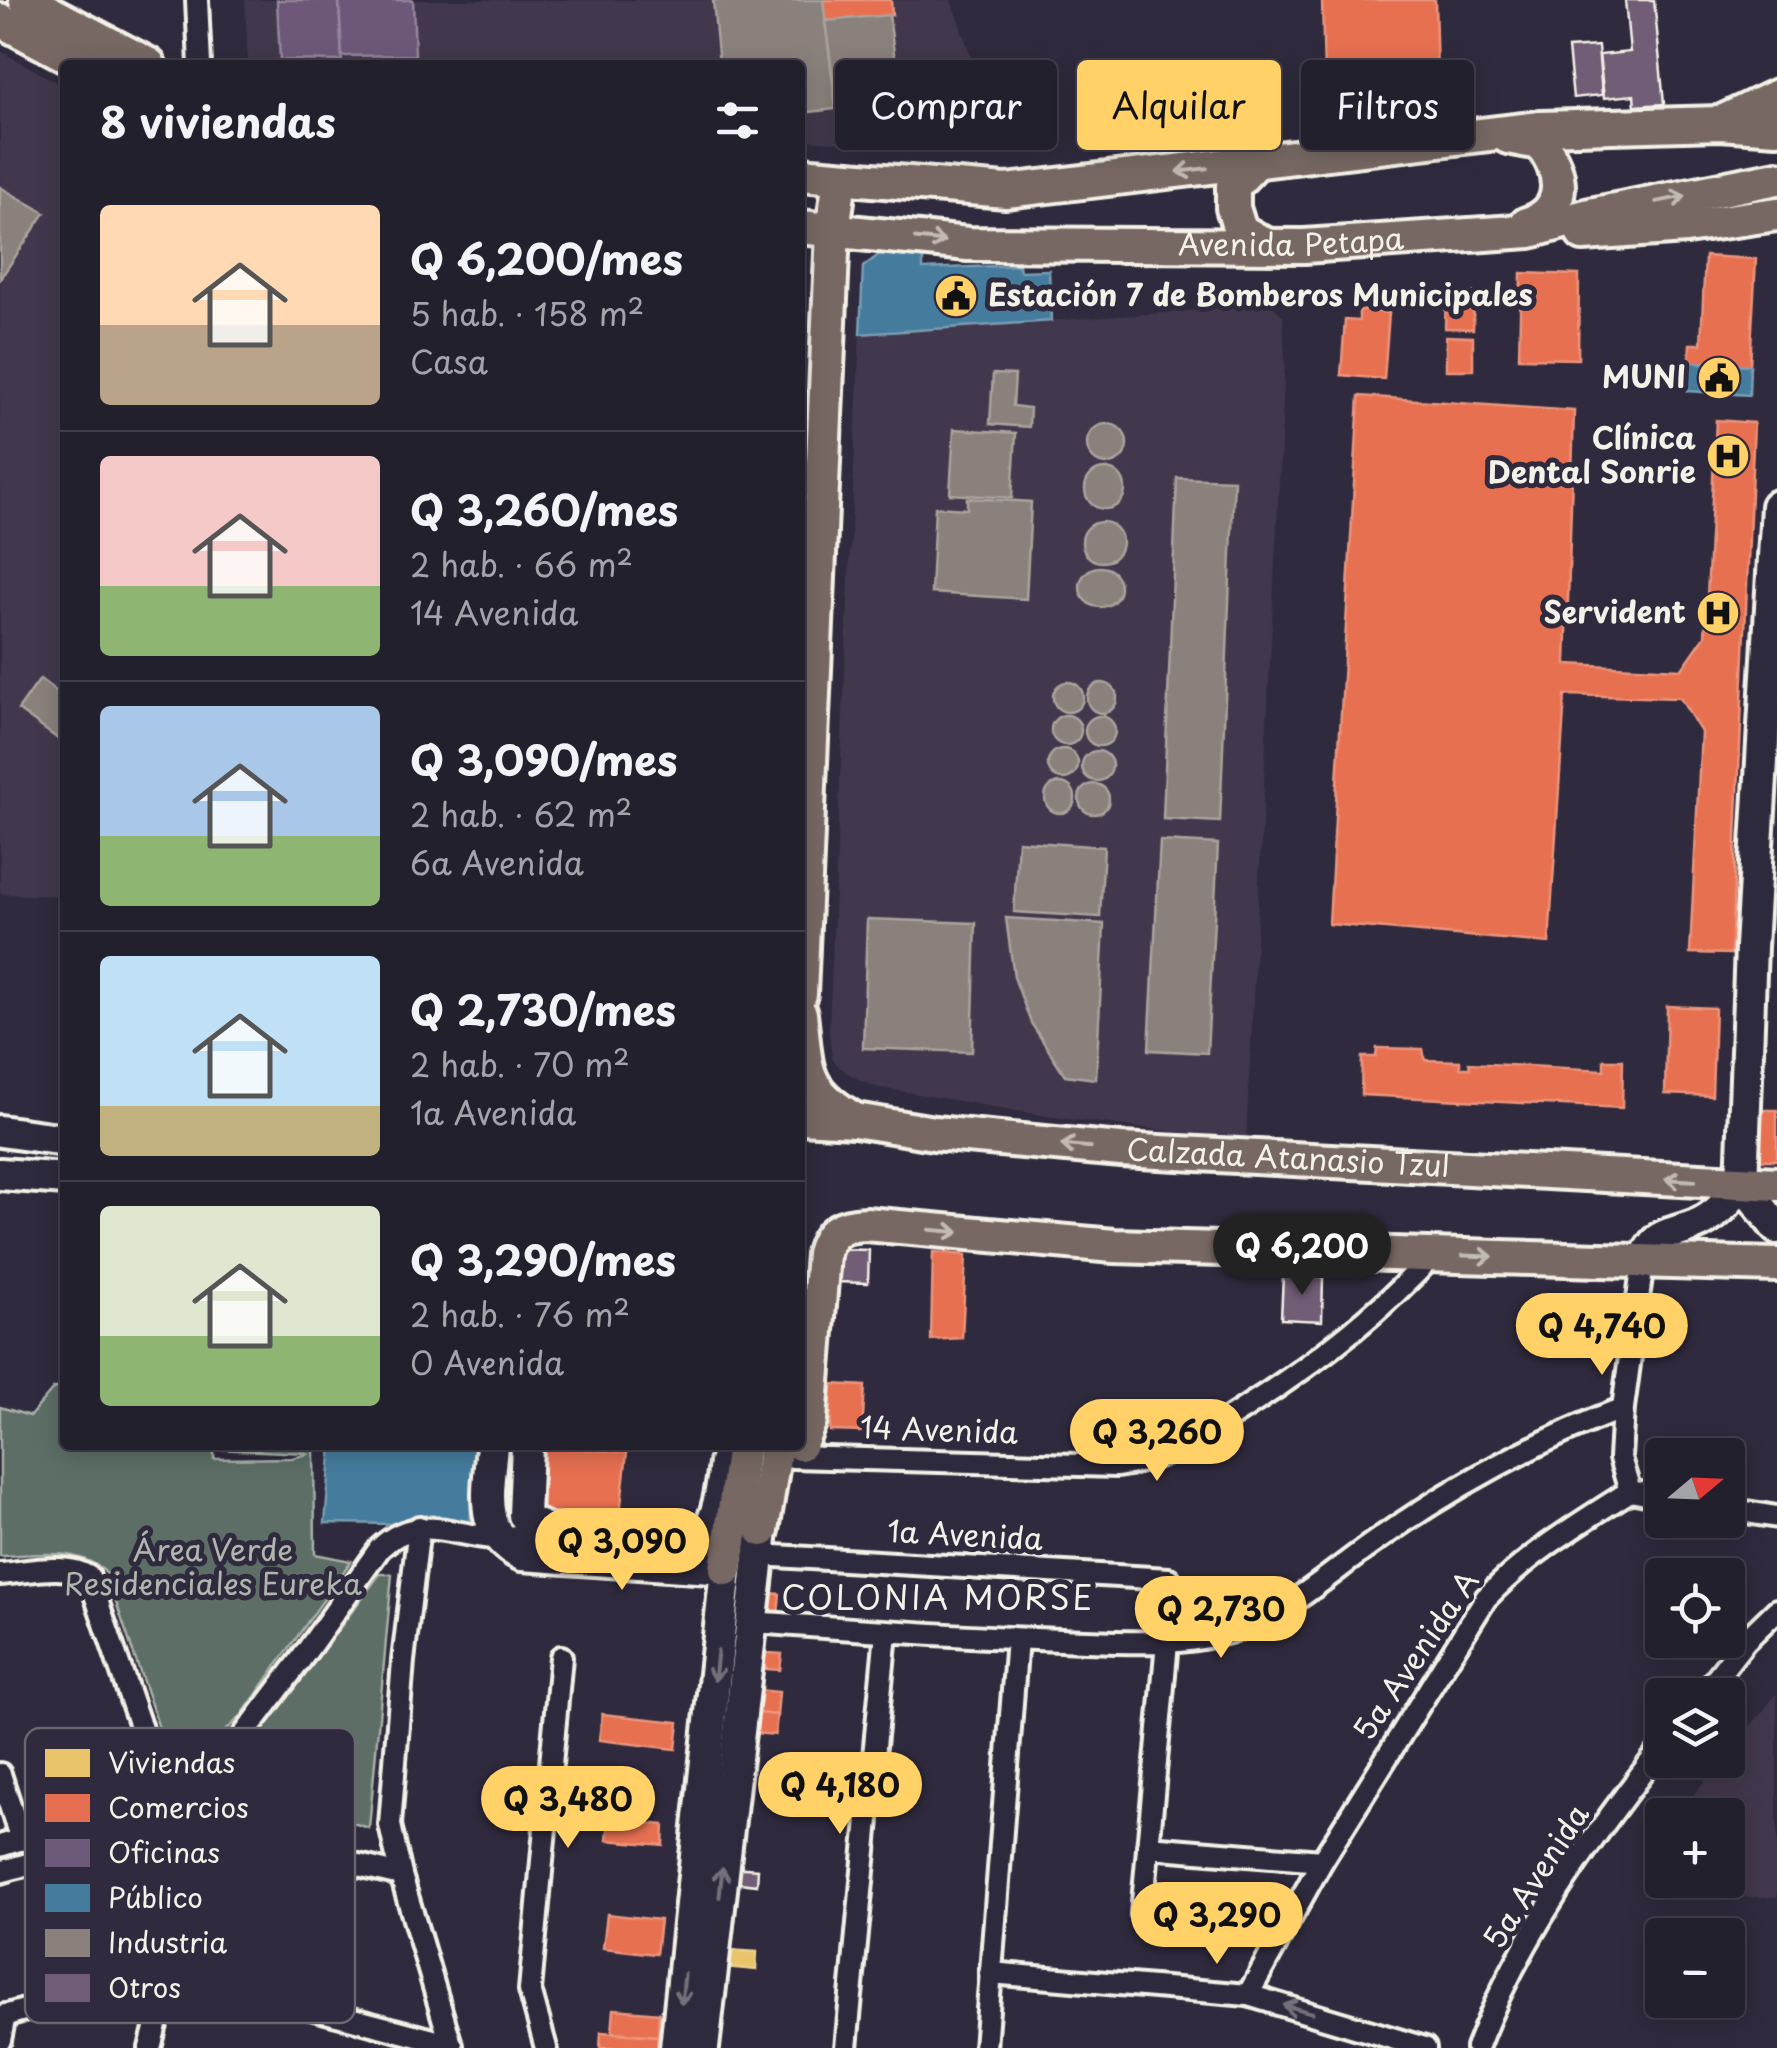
<!DOCTYPE html>
<html lang="es">
<head>
<meta charset="utf-8">
<style>
	:root { --surface:#23202e; --page:#2f2d3a; --text:#f1f3f6; --muted:#a3a3aa; --line:#403e4a; --accent:#ffd166 }
	body { margin:0; font-family:"Playpen Sans",sans-serif; background:var(--page); color:var(--text); height:100vh; display:flex; flex-direction:column; font-size:38px; white-space:nowrap }
	* { box-sizing:border-box; margin:0 }
	p { font-size:32px; color:var(--muted) }
	.icon { flex:none; width:55px; height:55px; fill:none; stroke:currentColor; stroke-width:2; stroke-linecap:round; stroke-linejoin:round }
	.map { position:relative; flex:1; overflow:hidden }
	.side { position:absolute; left:60px; top:60px; width:745px; height:1390px; display:flex; flex-direction:column; background:var(--surface); border-radius:10px; box-shadow:0 5px 25px #0003,0 0 0 2px var(--line) }
	.side>* { flex:none }
	.guide { position:absolute; left:835px; top:60px; width:790px; height:90px; display:flex; gap:20px }
	.needle { width:65px; rotate:71deg }
	.buttons { position:absolute; left:1645px; top:1438px; display:grid; gap:20px }
	.buttons a { display:grid; place-items:center; width:100px; height:100px; border-radius:10px; background:var(--surface); box-shadow:0 5px 25px #0003,0 0 0 2px var(--line); font-size:50px }
	.price { position:absolute; translate:-50% -85px; padding:0 22px; border-radius:35px; background:var(--accent); color:#111; font-size:32px; line-height:65px; filter:drop-shadow(0 2px 5px #0008) }
	.price::after { content:''; position:absolute; left:50%; top:60px; width:30px; height:22px; margin-left:-15px; background:inherit; clip-path:polygon(0 0,100% 0,50% 100%) }
	.price.selected { background:#222; color:#fff }
	ul { padding:0; list-style:none }
	li { display:flex; align-items:center; gap:30px; height:250px; padding:0 40px }
	li+li { border-top:2px solid var(--line) }
	li span { display:grid; place-items:center; flex:none; width:280px; height:200px; border-radius:10px; color:#555 }
	li>.icon { margin-inline-start:auto }
	span .icon { width:120px; height:120px; fill:#fffc; stroke-width:1 }
	li b { font-size:42px }
	h2 { display:flex; justify-content:space-between; align-items:center; height:120px; padding:0 40px; font-size:42px }
	.chip { padding:0 35px; border-radius:10px; background:var(--surface); box-shadow:0 5px 25px #0003,0 0 0 2px var(--line); font-size:35px; line-height:90px }
	.chip.selected { background:var(--accent); color:#111 }
	.map>svg:first-child { display:block }
	.built { fill:#43394e }
	.green { fill:#5c6e66; stroke:#a8b0a7; stroke-width:2.5; fill-rule:evenodd }
	.homes { fill:#e9c46a; stroke:#ecd290; stroke-width:2.5 }
	.shops { fill:#e76f51; stroke:#eb967e; stroke-width:2.5 }
	.offices { fill:#6d597a; stroke:#96879b; stroke-width:2.5 }
	.public { fill:#457b9d; stroke:#7a9eb4; stroke-width:2.5 }
	.industry { fill:#8a817c; stroke:#aaa39c; stroke-width:2.5 }
	.building { fill:#715d75; stroke:#f4f1e8; stroke-width:2.5 }
	.lines { fill:none; stroke-linecap:round; stroke-linejoin:round }
	.street-casing { stroke:#f4f1e8; stroke-width:28 }
	.secondary-casing { stroke:#f4f1e8; stroke-width:38 }
	.primary-casing { stroke:#f4f1e8; stroke-width:40 }
	.street { stroke:#2f2a3d; stroke-width:20 }
	.secondary { stroke:#2f2a3d; stroke-width:30 }
	.primary { stroke:#776864; stroke-width:32 }
	.oneway { stroke:#c2bab3 }
	.oneway2 { stroke:#747079 }
	.labels { text-anchor:middle; stroke-width:10; stroke-linejoin:round; paint-order:stroke }
	.street-label { font-size:30px; fill:#f4f1e8; stroke:#2f2a3d }
	.poi-label { font-size:30px; font-weight:bold; fill:#f4f1e8; stroke:#2f2a3d; text-anchor:end }
	.park-label { font-size:30px; fill:#b0b6ae; stroke:#2f2a3d }
	.neighbourhood-label { font-size:32px; letter-spacing:2.5px; fill:#f4f1e8; stroke:#2f2a3d }
	.key { fill:#2f2a3d; stroke:#6a6670; stroke-width:2.5 }
	.key-label { font-size:28px; fill:#f4f1e8 }
</style>
</head>
<body>
<div class="map">
<svg width="1777" height="2048" viewBox="0 0 1777 2048">
	<rect width="100%" height="100%" fill="#2f2a3d"/>
	<filter id="ink" filterUnits="userSpaceOnUse"><feTurbulence type="fractalNoise" baseFrequency=".01" numOctaves="2"/><feDisplacementMap in="SourceGraphic" scale="20" xChannelSelector="R" yChannelSelector="G"/><feConvolveMatrix kernelMatrix="1 2 1 2 8 2 1 2 1" color-interpolation-filters="sRGB"/></filter>
	<g filter="url(#ink)">
		<g class="built">
			<polygon points="245,0 951,0 1005,151 800,140 800,65 248,65"/>
			<polygon points="0,51 65,87 65,896 0,894"/>
			<polygon points="1260,299 1269,302 1283,316 1285,362 1246,1140 1059,1118 876,1087 861,1081 840,1068 832,1058 829,1029 860,334 1205,310"/>
			<polygon points="1777,1694 1777,1897 1677,1898 1678,1880 1728,1880 1728,1815 1680,1815 1680,1811 1722,1760 1728,1760 1728,1753"/>
		</g>
		<g class="green">
			<path d="M54 1388H65V1445H314L315 1554 351 1561 241 1716 198 1758 182 1765 171 1763 106 1573C80 1546 36 1555 0 1556V1407L30 1416ZM214 1449 307 1453 308 1454 292 1458 214 1459Z"/>
			<polygon points="380,1574 392,1574 369,1828 224,1783"/>
		</g>
		<polygon class="homes" points="726,1950 757,1952 756,1970 725,1967"/>
		<g class="shops">
			<polygon points="823,0 891,0 892,15 825,21"/>
			<polygon points="1322,0 1435,0 1437,76 1324,78"/>
			<polygon points="1705,256 1756,259 1750,365 1689,362 1690,344 1701,344"/>
			<polygon points="1521,273 1579,275 1578,359 1519,358"/>
			<polygon points="1446,291 1474,293 1473,329 1445,328"/>
			<polygon points="1359,310 1389,313 1384,379 1341,375 1345,320 1359,321"/>
			<polygon points="1446,336 1473,337 1473,370 1446,370"/>
			<polygon points="1359,396 1574,411 1566,664 1682,669 1705,636 1716,420 1754,423 1731,954 1690,953 1701,732 1680,698 1565,695 1549,943 1329,924"/>
			<polygon points="1667,1006 1715,1008 1712,1096 1665,1094"/>
			<polygon points="1377,1048 1423,1049 1425,1060 1460,1061 1460,1068 1470,1068 1469,1063 1604,1070 1604,1060 1623,1060 1622,1108 1361,1095 1362,1057 1376,1057"/>
			<rect x="1759" y="1110" width="18" height="50"/>
			<polygon points="933,1252 966,1255 962,1338 931,1340"/>
			<polygon points="832,1384 865,1386 862,1432 830,1431"/>
			<polygon points="539,1446 627,1452 618,1532 532,1513"/>
			<polygon points="758,1592 780,1594 778,1614 764,1613"/>
			<polygon points="752,1652 782,1654 780,1670 751,1668"/>
			<polygon points="748,1689 779,1692 777,1715 746,1712"/>
			<polygon points="746,1712 777,1715 775,1735 744,1732"/>
			<polygon points="602,1714 679,1722 676,1749 599,1740"/>
			<polygon points="609,1820 664,1825 663,1845 607,1840"/>
			<polygon points="607,1914 660,1920 656,1954 603,1948"/>
			<polygon points="614,2009 659,2013 658,2036 612,2032"/>
			<polygon points="601,2032 658,2036 657,2048 600,2048"/>
		</g>
		<g class="offices">
			<polygon points="277,0 339,0 342,61 280,60"/>
			<polygon points="339,0 413,0 415,55 342,56"/>
		</g>
		<g class="public">
			<polygon points="923,252 923,269 1019,265 1020,271 1049,270 1051,321 860,334 863,267 881,253"/>
			<polygon points="1689,362 1750,365 1749,395 1687,391"/>
			<polygon points="332,1445 475,1445 470,1525 325,1523"/>
		</g>
		<g class="industry">
			<polygon points="713,0 823,0 836,109 800,113 800,65 719,65"/>
			<polygon points="889,15 905,137 841,136 825,21"/>
			<polygon points="0,187 45,213 0,279"/>
			<polygon points="993,374 1015,375 1013,406 1030,408 1029,427 990,424"/>
			<circle cx="1107" cy="444" r="20"/>
			<polygon points="954,429 1016,433 1012,498 950,494"/>
			<circle cx="1105" cy="489" r="20"/>
			<polygon points="1177,478 1234,480 1220,822 1163,819"/>
			<polygon points="967,498 1031,502 1026,599 931,593 935,507 967,509"/>
			<circle cx="1102" cy="542" r="20"/>
			<circle cx="1100" cy="587" r="20"/>
			<polygon points="40,679 65,698 65,744 18,710"/>
			<circle cx="1068" cy="697" r="15"/>
			<circle cx="1102" cy="698" r="15"/>
			<circle cx="1066" cy="730" r="15"/>
			<circle cx="1100" cy="731" r="15"/>
			<circle cx="1063" cy="764" r="15"/>
			<circle cx="1097" cy="766" r="15"/>
			<circle cx="1060" cy="798" r="15"/>
			<circle cx="1094" cy="799" r="15"/>
			<polygon points="1018,841 1104,847 1100,917 1014,912"/>
			<polygon points="1160,841 1218,844 1207,1053 1149,1050"/>
			<polygon points="1006,918 1104,924 1096,1079 1065,1075 1031,1023 1014,977"/>
			<polygon points="867,919 976,923 972,1052 863,1048"/>
		</g>
		<g class="building">
			<polygon points="1625,0 1654,0 1664,104 1635,106 1634,95 1604,98 1599,55 1630,52"/>
			<polygon points="1598,46 1602,95 1573,98 1568,48"/>
			<polygon points="834,1249 869,1250 868,1283 834,1282"/>
			<polygon points="1283,1275 1323,1277 1322,1321 1281,1319"/>
			<polygon points="731,1867 758,1869 757,1885 730,1882"/>
		</g>
		<g class="lines">
			<g class="street-casing">
				<g id="street">
					<polyline points="197,0 200,65"/>
					<path d="M792 1457 1116 1466C1168 1460 1206 1433 1248 1406 1317 1362 1379 1314 1434 1254"/>
					<polyline points="1630,1491 1620,1458 1623,1408 1643,1262"/>
					<polyline points="1630,1491 1662,1497"/>
					<polyline points="1728,1509 1777,1517"/>
					<polyline points="419,1527 403,1661 390,1825 401,1875 452,2048"/>
					<polyline points="758,1555 1169,1579 1167,1642 1142,1914"/>
					<path d="M0 1574C25 1572 68 1562 89 1577L162 1790"/>
					<path d="M750 1622C853 1629 957 1637 1061 1640 1124 1642 1190 1649 1249 1625 1297 1605 1334 1570 1376 1541 1454 1486 1534 1442 1623 1408"/>
					<polyline points="1703,1695 1745,1641 1777,1610"/>
					<polyline points="0,1774 21,1840"/>
					<polyline points="162,1819 401,1875"/>
					<path d="M0 1846C77 1822 156 1800 225 1755"/>
					<polyline points="1148,1847 1322,1861"/>
					<path d="M0 1872C65 1853 142 1837 197 1797L299 1662 380 1548C416 1514 449 1534 492 1538 509 1539 530 1533 547 1530"/>
					<polyline points="990,1973 1248,1995 1425,2048"/>
					<path d="M1248 1995 1322 1861 1486 1598C1528 1554 1578 1524 1630 1491"/>
					<polyline points="0,2017 112,1985 168,1978 299,2005 452,2045"/>
					<polyline points="0,2040 5,2015"/>
					<polyline points="150,2048 168,1978"/>
					<polyline points="546,2048 530,1990 561,1657"/>
					<polyline points="846,2048 886,1632"/>
					<polyline points="985,2048 1017,1639"/>
					<path d="M1477 2048C1518 1939 1591 1838 1662 1747"/>
				</g>
			</g>
			<g class="secondary-casing">
				<g id="secondary">
					<polyline points="0,1131 65,1140"/>
					<polyline points="0,1174 65,1179"/>
					<polyline points="1742,1183 1777,1228"/>
					<path d="M1643 1262C1657 1231 1665 1237 1693 1226 1715 1218 1729 1201 1742 1183L1751 947 1777 506"/>
					<path d="M492 1445C489 1487 476 1534 522 1555L726 1569"/>
					<path d="M527 1445 524 1515 532 1523 549 1530 686 1544 704 1540C718 1516 722 1490 725 1463"/>
					<polyline points="676,2048 726,1569"/>
					<polyline points="703,2048 762,1530"/>
				</g>
			</g>
			<g class="primary-casing">
				<g id="primary">
					<polyline points="26,0 149,65"/>
					<polyline points="0,20 85,65"/>
					<polyline points="1722,122 1777,96"/>
					<path d="M1508 137 1540 143C1564 171 1568 212 1527 224"/>
					<polyline points="1256,162 1233,186 1233,208 1240,230 1266,245"/>
					<polyline points="800,174 1006,191 1540,128 1720,123 1777,127"/>
					<path id="s1" d="M800 227 968 244 1304 246 1530 231 1590 215 1777 178"/>
					<polyline points="1583,234 1686,227 1777,214"/>
					<polyline points="800,994 833,230 840,178"/>
					<path d="M800 1014C807 1071 801 1088 855 1120"/>
					<path id="s2" d="M800 1117 855 1120 934 1133 1121 1150 1777 1184"/>
					<path d="M800 1444 810 1420 823 1254C829 1230 842 1225 866 1224L1114 1246 1777 1265"/>
					<polyline points="762,1530 776,1445"/>
					<polyline points="726,1569 743,1445"/>
				</g>
			</g>
			<use href="#street" class="street"/>
			<use href="#secondary" class="secondary"/>
			<use href="#primary" class="primary"/>
		</g>
		<defs><path id="oneway-shaft" d="M-6 0H5M1.5-3L5.5 0L1.5 3" fill="none" stroke-width="1.6" stroke-linecap="round" stroke-linejoin="round" transform="scale(2.5)"/></defs>
		<g class="oneway">
			<use href="#oneway-shaft" transform="translate(1192 170) rotate(173)"/>
			<use href="#oneway-shaft" transform="translate(1671 199) rotate(-11)"/>
			<use href="#oneway-shaft" transform="translate(930 240) rotate(6)"/>
			<use href="#oneway-shaft" transform="translate(1076 1146) rotate(-175)"/>
			<use href="#oneway-shaft" transform="translate(1680 1180) rotate(-177)"/>
			<use href="#oneway-shaft" transform="translate(944 1231) rotate(5)"/>
			<use href="#oneway-shaft" transform="translate(1478 1256) rotate(2)"/>
		</g>
		<g class="oneway2">
			<use href="#oneway-shaft" transform="translate(716 1666) rotate(96)"/>
			<use href="#oneway-shaft" transform="translate(721 1882) rotate(-84)"/>
			<use href="#oneway-shaft" transform="translate(683 1989) rotate(96)"/>
			<use href="#oneway-shaft" transform="translate(1298 2009) rotate(-165)"/>
		</g>
	</g>
	<defs>
		<g id="civic-disc" transform="scale(2.25)"><circle r="9.5" fill="#ffd166" stroke="#2f2a3d"/><path d="M-.6-6.5H3V-4.5H.6V-3L4-1V1h2V6H-6V1h2V-1L-.6-3ZM-1.2 2.5V6h2.4V2.5Z" fill="#111"/></g>
		<g id="hospital-disc" transform="scale(2.25)"><circle r="9.5" fill="#ffd166" stroke="#2f2a3d"/><path d="M-5-5h3v3.5h4V-5h3V5h-3V1.5h-4V5h-3Z" fill="#111"/></g>
	</defs>
	<g fill-rule="evenodd">
		<use href="#civic-disc" x="956" y="296"/>
		<use href="#civic-disc" x="1719" y="378"/>
		<use href="#hospital-disc" x="1728" y="456"/>
		<use href="#hospital-disc" x="1718" y="613"/>
	</g>
	<g class="labels">
		<g class="street-label">
			<text dy="10" stroke="none"><textPath href="#s1" startOffset="492">Avenida Petapa</textPath></text>
			<text dy="10" stroke="none"><textPath href="#s2" startOffset="490">Calzada Atanasio Tzul</textPath></text>
			<text transform="translate(939 1431) rotate(2)" y="10">14 Avenida</text>
			<text transform="translate(965 1536) rotate(3)" y="10">1a Avenida</text>
			<text transform="translate(1417 1656) rotate(-56)" y="10">5a Avenida A</text>
			<text transform="translate(1537 1877) rotate(-57)" y="10">5a Avenida</text>
		</g>
		<g class="poi-label">
			<text x="988" y="306" text-anchor="start">Estación 7 de Bomberos Municipales</text>
			<text x="1686" y="388">MUNI</text>
			<text x="1696" y="449">Clínica<tspan x="1696" dy="34">Dental Sonrie</tspan></text>
			<text x="1686" y="623">Servident</text>
		</g>
		<g class="park-label">
			<text x="213" y="1561">Área Verde<tspan x="213" dy="34">Residenciales Eureka</tspan></text>
		</g>
		<g class="neighbourhood-label">
			<text x="938" y="1610">COLONIA MORSE</text>
		</g>
	</g>
	<rect x="25" y="1728" width="330" height="295" rx="15" class="key"/>
	<rect x="45" y="1749" width="45" height="28" fill="#e9c46a"/>
	<rect x="45" y="1794" width="45" height="28" fill="#e76f51"/>
	<rect x="45" y="1839" width="45" height="28" fill="#6d597a"/>
	<rect x="45" y="1884" width="45" height="28" fill="#457b9d"/>
	<rect x="45" y="1929" width="45" height="28" fill="#8a817c"/>
	<rect x="45" y="1974" width="45" height="28" fill="#715d75"/>
	<g class="key-label">
		<text x="108" y="1773">Viviendas</text>
		<text x="108" y="1818">Comercios</text>
		<text x="108" y="1863">Oficinas</text>
		<text x="108" y="1908">Público</text>
		<text x="108" y="1953">Industria</text>
		<text x="108" y="1998">Otros</text>
	</g>
</svg>
<div class="buttons">
<a><svg class="needle" viewBox="-14 -14 28 28"><path d="M0-13l5 13h-10z" fill="#e53935"/><path d="M0 13l5-13h-10z" fill="#a3a3aa"/></svg></a>
<a><svg class="icon" aria-label="locate" viewBox="0 0 24 24"><circle cx="12" cy="12" r="6"/><path d="M12 2v4M12 18v4M2 12h4M18 12h4"/></svg></a>
<a><svg class="icon" aria-label="layers" viewBox="0 0 24 24"><path d="M12 4l9 5-9 5-9-5zM3 14l9 5 9-5"/></svg></a>
<a>+</a>
<a>−</a>
</div>
<b class="price selected" style="left:1302px;top:1298px">Q 6,200</b>
<b class="price" style="left:1602px;top:1378px">Q 4,740</b>
<b class="price" style="left:1157px;top:1484px">Q 3,260</b>
<b class="price" style="left:622px;top:1593px">Q 3,090</b>
<b class="price" style="left:1221px;top:1661px">Q 2,730</b>
<b class="price" style="left:840px;top:1837px">Q 4,180</b>
<b class="price" style="left:568px;top:1851px">Q 3,480</b>
<b class="price" style="left:1217px;top:1967px">Q 3,290</b>
<div class="guide">
<a class="chip">Comprar</a>
<a class="chip selected">Alquilar</a>
<a class="chip">Filtros</a>
</div>
<section class="side">
<h2>8 viviendas<svg class="icon" aria-label="filters" viewBox="0 0 24 24"><path d="M4 7h16M4 17h16"/><circle cx="9" cy="7" r="2"/><circle cx="15" cy="17" r="2"/></svg></h2>
<ul>
<li><span style="background:linear-gradient(#ffd9b3 60%,#b9a48a 0)"><svg class="icon" aria-label="home" viewBox="0 0 24 24"><path d="M3 11l9-7 9 7M6 9v11h12V9"/></svg></span><div><b>Q 6,200/mes</b><p>5 hab. · 158 m²</p><p>Casa</p></div></li>
<li><span style="background:linear-gradient(#f6c9c9 65%,#8fb573 0)"><svg class="icon" aria-label="home" viewBox="0 0 24 24"><path d="M3 11l9-7 9 7M6 9v11h12V9"/></svg></span><div><b>Q 3,260/mes</b><p>2 hab. · 66 m²</p><p>14 Avenida</p></div></li>
<li><span style="background:linear-gradient(#a9c7e8 65%,#8fb573 0)"><svg class="icon" aria-label="home" viewBox="0 0 24 24"><path d="M3 11l9-7 9 7M6 9v11h12V9"/></svg></span><div><b>Q 3,090/mes</b><p>2 hab. · 62 m²</p><p>6a Avenida</p></div></li>
<li><span style="background:linear-gradient(#bfe0f5 75%,#c2b280 0)"><svg class="icon" aria-label="home" viewBox="0 0 24 24"><path d="M3 11l9-7 9 7M6 9v11h12V9"/></svg></span><div><b>Q 2,730/mes</b><p>2 hab. · 70 m²</p><p>1a Avenida</p></div></li>
<li><span style="background:linear-gradient(#dfe7d0 65%,#8fb573 0)"><svg class="icon" aria-label="home" viewBox="0 0 24 24"><path d="M3 11l9-7 9 7M6 9v11h12V9"/></svg></span><div><b>Q 3,290/mes</b><p>2 hab. · 76 m²</p><p>0 Avenida</p></div></li>
</ul>
</section>
</div>
</body>
</html>
